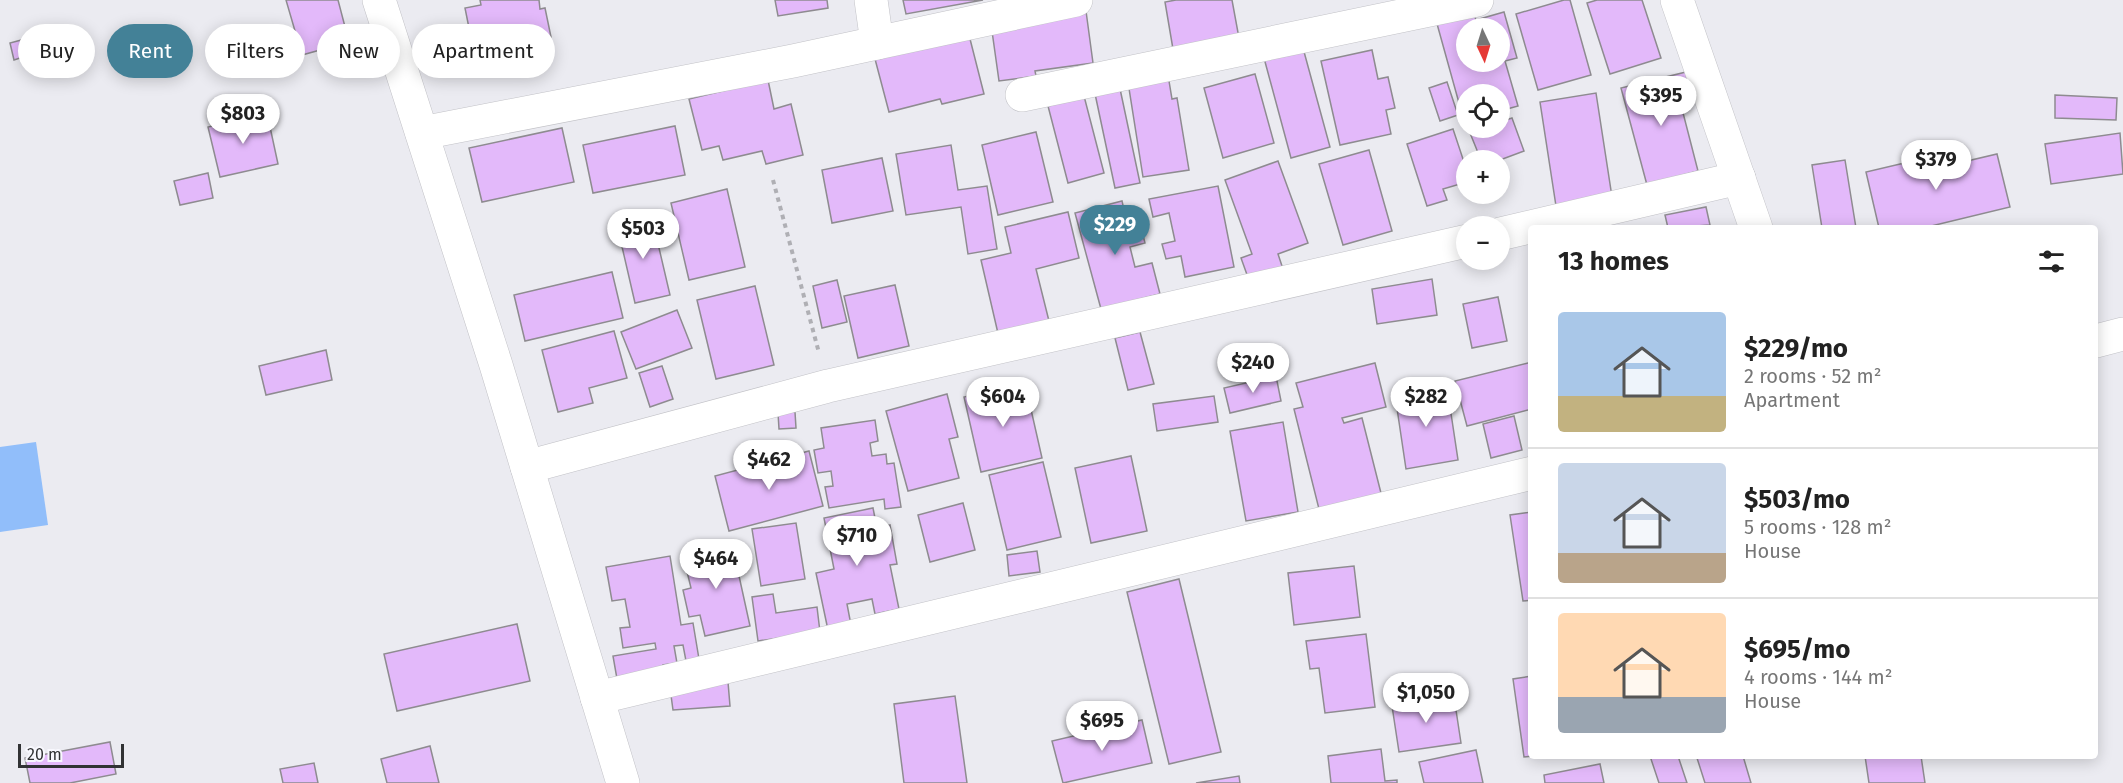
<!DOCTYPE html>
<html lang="en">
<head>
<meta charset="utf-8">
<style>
	:root { --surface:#fff; --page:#f6f6f6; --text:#222; --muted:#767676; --line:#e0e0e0; --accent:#438197 }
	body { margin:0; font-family:"Fira Sans",sans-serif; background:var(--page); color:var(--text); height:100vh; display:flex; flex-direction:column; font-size:22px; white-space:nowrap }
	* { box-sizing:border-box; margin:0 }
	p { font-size:20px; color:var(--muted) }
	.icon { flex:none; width:33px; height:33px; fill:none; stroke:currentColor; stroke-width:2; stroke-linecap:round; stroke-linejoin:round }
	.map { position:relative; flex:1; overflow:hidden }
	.drawer { position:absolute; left:1528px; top:225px; width:570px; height:534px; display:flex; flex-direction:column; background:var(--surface); border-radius:6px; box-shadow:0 3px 15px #0003 }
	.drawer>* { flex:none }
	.guide { position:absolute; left:18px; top:24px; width:570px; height:54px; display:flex; gap:12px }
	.needle { width:39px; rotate:176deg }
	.controls { position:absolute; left:1456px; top:18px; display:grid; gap:12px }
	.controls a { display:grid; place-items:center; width:54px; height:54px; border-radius:50%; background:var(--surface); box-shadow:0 3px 15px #0003; font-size:30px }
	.scale { position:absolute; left:18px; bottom:15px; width:106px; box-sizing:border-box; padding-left:6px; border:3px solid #313234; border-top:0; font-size:16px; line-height:21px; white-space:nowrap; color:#313234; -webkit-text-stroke:4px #f8f8fe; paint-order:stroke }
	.price { position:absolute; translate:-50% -51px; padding:0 14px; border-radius:21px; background:#fff; color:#222; font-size:20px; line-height:39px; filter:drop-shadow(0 2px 3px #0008) }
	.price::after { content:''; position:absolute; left:50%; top:36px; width:18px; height:14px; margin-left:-9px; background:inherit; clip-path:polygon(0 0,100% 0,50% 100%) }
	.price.active { background:var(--accent); color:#fff }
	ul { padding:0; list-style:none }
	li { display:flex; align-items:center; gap:18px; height:150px; padding:0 30px }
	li+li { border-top:2px solid var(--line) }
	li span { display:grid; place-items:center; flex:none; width:168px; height:120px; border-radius:6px; color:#555 }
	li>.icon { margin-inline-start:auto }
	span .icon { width:72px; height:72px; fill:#fffc; stroke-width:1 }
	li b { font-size:26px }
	h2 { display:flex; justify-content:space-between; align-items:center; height:72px; padding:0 30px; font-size:26px }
	.chip { padding:0 21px; border-radius:27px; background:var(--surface); box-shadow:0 3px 15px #0003; font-size:21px; line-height:54px }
	.chip.active { background:var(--accent); color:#fff }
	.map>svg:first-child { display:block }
	.water { fill:#91befa }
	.building { fill:#e3b9fa; stroke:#8e8b90; stroke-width:1.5; fill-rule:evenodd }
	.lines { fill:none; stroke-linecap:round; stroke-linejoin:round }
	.street-casing { stroke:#c2c2c7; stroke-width:34 }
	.path { stroke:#afafb4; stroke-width:4; stroke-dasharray:4.5 4.5; stroke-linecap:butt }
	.street { stroke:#fff; stroke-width:33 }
</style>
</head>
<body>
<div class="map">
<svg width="2123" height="783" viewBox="0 0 2123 783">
	<rect width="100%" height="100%" fill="#ebebf1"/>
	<polygon class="water" points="36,442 48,525 0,532 0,447"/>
	<g class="building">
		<polygon points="286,0 338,0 349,42 302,55"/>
		<polygon points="480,0 539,0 540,9 545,8 551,37 474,53 465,8 481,5"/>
		<polygon points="775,0 827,0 828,8 778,16"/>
		<polygon points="903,0 983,0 906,14"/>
		<polygon points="1176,0 1232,0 1239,38 1174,55 1165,2"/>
		<polygon points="1564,0 1570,0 1591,75 1538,90 1516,14"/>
		<polygon points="1597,0 1642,0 1661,58 1610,74 1587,3"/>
		<path d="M1470 3 1476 20 1504 12 1517 58 1505 61 1518 106 1500 111V94H1467V121H1464L1434 13ZM1467 28H1500V62H1467Z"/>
		<polygon points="1086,11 1093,63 1035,71 1036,76 999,81 991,24"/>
		<polygon points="969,35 984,94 942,104 940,99 889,112 875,59"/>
		<polygon points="25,39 29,55 14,60 10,43"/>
		<polygon points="1303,48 1330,147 1291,158 1264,58"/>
		<polygon points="1372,50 1378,79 1388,77 1395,108 1386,110 1391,134 1340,145 1321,61"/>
		<polygon points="1686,72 1693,102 1681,105 1698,171 1647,185 1621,88"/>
		<polygon points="1255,74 1274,143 1223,158 1204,88"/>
		<polygon points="1168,75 1172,99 1177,98 1189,170 1143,177 1128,82"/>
		<polygon points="768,80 774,109 791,104 803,155 766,164 762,151 723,160 719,146 702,150 689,99"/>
		<polygon points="1447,82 1458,115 1440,121 1429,88"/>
		<polygon points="1119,84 1140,183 1115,188 1094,89"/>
		<polygon points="1596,93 1612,197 1556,206 1540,102"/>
		<polygon points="2055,95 2117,98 2116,120 2055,118"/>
		<polygon points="1084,96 1104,173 1068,183 1048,106"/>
		<polygon points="267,113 278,164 220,177 208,127"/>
		<polygon points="1512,118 1524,151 1500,160 1481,160 1470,133 1486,128 1500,128 1500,122"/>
		<polygon points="675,126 685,175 593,193 583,145"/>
		<polygon points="562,128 574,182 482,202 469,148"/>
		<polygon points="1453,129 1467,171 1467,182 1443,189 1447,200 1427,206 1407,144"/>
		<polygon points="1036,132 1053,202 998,215 982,145"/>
		<polygon points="2120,133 2123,174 2051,184 2045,144"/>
		<polygon points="951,145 958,190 987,186 997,249 968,254 961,207 906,215 896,154"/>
		<polygon points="1369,150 1392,231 1343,245 1319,164"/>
		<polygon points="1947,153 1950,165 1997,154 2010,207 1923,228 1879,228 1866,172"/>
		<polygon points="882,158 893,211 832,223 822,170"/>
		<polygon points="1845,160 1856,228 1822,228 1812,165"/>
		<polygon points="1278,161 1308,243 1278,254 1284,272 1250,283 1241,258 1252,254 1225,180"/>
		<polygon points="208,173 213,198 180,205 174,181"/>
		<polygon points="1218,186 1234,267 1185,277 1181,256 1166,259 1162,244 1175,241 1169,213 1153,217 1149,199"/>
		<polygon points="727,189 745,267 689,280 671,203"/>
		<polygon points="1122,201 1127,223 1139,220 1145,243 1130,247 1135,267 1152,263 1160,294 1101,309 1075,213"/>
		<polygon points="1706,207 1710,225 1668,228 1665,215"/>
		<polygon points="1068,212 1079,258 1036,269 1051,329 1000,342 981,260 1011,253 1005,227"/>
		<polygon points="652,218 670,295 635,303 617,225"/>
		<polygon points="612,272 623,318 525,341 514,295"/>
		<polygon points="1432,279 1437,315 1377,324 1372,289"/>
		<polygon points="837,280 847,322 822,328 813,286"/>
		<polygon points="895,285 909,346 858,358 844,296"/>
		<polygon points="755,286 774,365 716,379 697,300"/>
		<polygon points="1498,297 1507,341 1472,348 1463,304"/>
		<polygon points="677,310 692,348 636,369 621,332"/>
		<polygon points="614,331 627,378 589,388 593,403 558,412 542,350"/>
		<polygon points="1140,332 1154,384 1128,390 1115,338"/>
		<polygon points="326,350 332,380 266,395 259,366"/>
		<polygon points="1532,362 1532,409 1467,426 1455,381"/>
		<polygon points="1375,363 1386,407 1342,418 1344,423 1362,418 1383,501 1321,517 1294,409 1303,407 1296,383"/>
		<polygon points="662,366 673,399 650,407 639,373"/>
		<polygon points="1276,376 1281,401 1230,413 1224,388"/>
		<polygon points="1025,383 1042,458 981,472 964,397"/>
		<polygon points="1447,387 1458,460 1406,469 1395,395"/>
		<polygon points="947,394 958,437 949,439 959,478 908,491 886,411"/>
		<polygon points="1214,396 1218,422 1157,431 1153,404"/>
		<polygon points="795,412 796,428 779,429 778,413"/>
		<polygon points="1514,416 1522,450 1491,458 1483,424"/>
		<polygon points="875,420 878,441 870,443 872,456 886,454 887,464 894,463 901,507 885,509 884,499 829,508 825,487 833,486 831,471 818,473 814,450 824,448 821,428"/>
		<polygon points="1283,422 1298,512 1246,521 1230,431"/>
		<polygon points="809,451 823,506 729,531 715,476"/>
		<polygon points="1131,456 1147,531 1091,543 1075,468"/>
		<polygon points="1043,462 1061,537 1007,550 989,475"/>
		<polygon points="963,503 975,550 930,562 918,515"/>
		<polygon points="873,508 877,528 890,525 897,564 890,565 899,609 875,614 872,599 847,604 851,625 828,630 816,573 834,569 824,518"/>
		<polygon points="1532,512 1532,600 1523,601 1510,515"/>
		<polygon points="796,523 805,579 761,586 752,529"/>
		<polygon points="732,544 750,626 705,636 700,615 689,617 683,590 691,588 683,555"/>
		<polygon points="1037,551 1040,572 1009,576 1007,555"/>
		<polygon points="670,556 681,625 693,623 699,659 686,661 683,645 674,646 677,663 663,665 664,671 617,679 613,656 656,649 655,643 623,648 620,628 630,627 625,599 612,601 606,567"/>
		<polygon points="1354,566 1360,617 1294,625 1288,573"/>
		<polygon points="1179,579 1221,752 1169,764 1127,592"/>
		<polygon points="773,594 776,613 817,607 820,632 758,641 752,597"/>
		<polygon points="517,624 530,681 397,711 384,654"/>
		<polygon points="1366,634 1375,707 1325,713 1319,668 1310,669 1306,641"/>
		<polygon points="1532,676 1533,756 1524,757 1513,679"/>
		<polygon points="728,682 730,706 673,710 670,688"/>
		<polygon points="955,696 967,783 904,783 894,704"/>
		<polygon points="1454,697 1461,743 1399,752 1392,706"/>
		<polygon points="1142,720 1152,763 1063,783 1052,741"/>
		<polygon points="110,742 116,774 70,783 30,783 25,758"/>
		<polygon points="430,746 439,783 387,783 381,759"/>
		<polygon points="1381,749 1385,781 1397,780 1397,783 1331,783 1328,756"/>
		<polygon points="1476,750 1483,783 1424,783 1419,762"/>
		<polygon points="1650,756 1678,756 1687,783 1659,783"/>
		<polygon points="1705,756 1743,756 1751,783 1705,783 1697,758"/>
		<polygon points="1865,756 1921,756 1925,783 1869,783"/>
		<polygon points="314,763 318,783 283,783 280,769"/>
		<polygon points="1600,764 1604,783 1545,783 1544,775"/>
		<polygon points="1239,776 1240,783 1196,783"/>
	</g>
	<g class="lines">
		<g class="street-casing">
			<g id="street">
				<polyline points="379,0 496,365 623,783"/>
				<polyline points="871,0 877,43"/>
				<polyline points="1677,0 1756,228"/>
				<polyline points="1022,95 1477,0"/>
				<polyline points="422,133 793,61 1076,0"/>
				<polyline points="1500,234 1739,178"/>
				<polyline points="2096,341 2123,334"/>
				<polyline points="527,467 828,386 1467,241"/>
				<polyline points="597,698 1532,473"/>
			</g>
		</g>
		<polyline class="path" points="773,180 819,353"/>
		<use href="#street" class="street"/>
	</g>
</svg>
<div class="controls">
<a><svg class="needle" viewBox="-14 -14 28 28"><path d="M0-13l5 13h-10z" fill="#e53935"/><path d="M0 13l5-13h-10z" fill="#767676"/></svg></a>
<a><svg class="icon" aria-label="locate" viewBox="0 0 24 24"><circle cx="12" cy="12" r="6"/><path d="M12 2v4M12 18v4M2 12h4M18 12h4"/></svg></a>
<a>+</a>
<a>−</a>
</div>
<div class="scale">20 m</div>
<b class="price" style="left:1661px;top:127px">$395</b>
<b class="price" style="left:243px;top:145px">$803</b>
<b class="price" style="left:1936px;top:191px">$379</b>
<b class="price active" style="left:1115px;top:256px">$229</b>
<b class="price" style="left:643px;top:260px">$503</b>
<b class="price" style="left:1253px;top:394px">$240</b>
<b class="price" style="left:1003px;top:428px">$604</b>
<b class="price" style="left:1426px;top:428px">$282</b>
<b class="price" style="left:769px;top:491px">$462</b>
<b class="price" style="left:857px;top:567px">$710</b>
<b class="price" style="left:716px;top:590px">$464</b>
<b class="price" style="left:1426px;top:724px">$1,050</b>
<b class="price" style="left:1102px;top:752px">$695</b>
<div class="guide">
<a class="chip">Buy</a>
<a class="chip active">Rent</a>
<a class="chip">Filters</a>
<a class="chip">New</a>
<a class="chip">Apartment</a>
</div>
<section class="drawer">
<h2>13 homes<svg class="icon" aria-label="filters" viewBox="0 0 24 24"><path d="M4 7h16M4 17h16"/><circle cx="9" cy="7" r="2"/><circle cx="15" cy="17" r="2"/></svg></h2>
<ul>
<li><span style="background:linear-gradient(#a9c7e8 70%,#c2b280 0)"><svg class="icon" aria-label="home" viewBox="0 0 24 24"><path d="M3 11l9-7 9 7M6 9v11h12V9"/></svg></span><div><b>$229/mo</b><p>2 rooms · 52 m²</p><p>Apartment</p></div></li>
<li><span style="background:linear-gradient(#c9d6e8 75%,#b9a48a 0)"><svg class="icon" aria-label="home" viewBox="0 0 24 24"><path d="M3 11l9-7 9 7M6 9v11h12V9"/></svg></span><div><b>$503/mo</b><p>5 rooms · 128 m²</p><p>House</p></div></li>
<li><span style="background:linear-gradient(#ffd9b3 70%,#9aa5b1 0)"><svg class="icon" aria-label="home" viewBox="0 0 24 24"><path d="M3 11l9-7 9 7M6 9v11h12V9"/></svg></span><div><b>$695/mo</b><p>4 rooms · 144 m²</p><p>House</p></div></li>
</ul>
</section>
</div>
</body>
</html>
